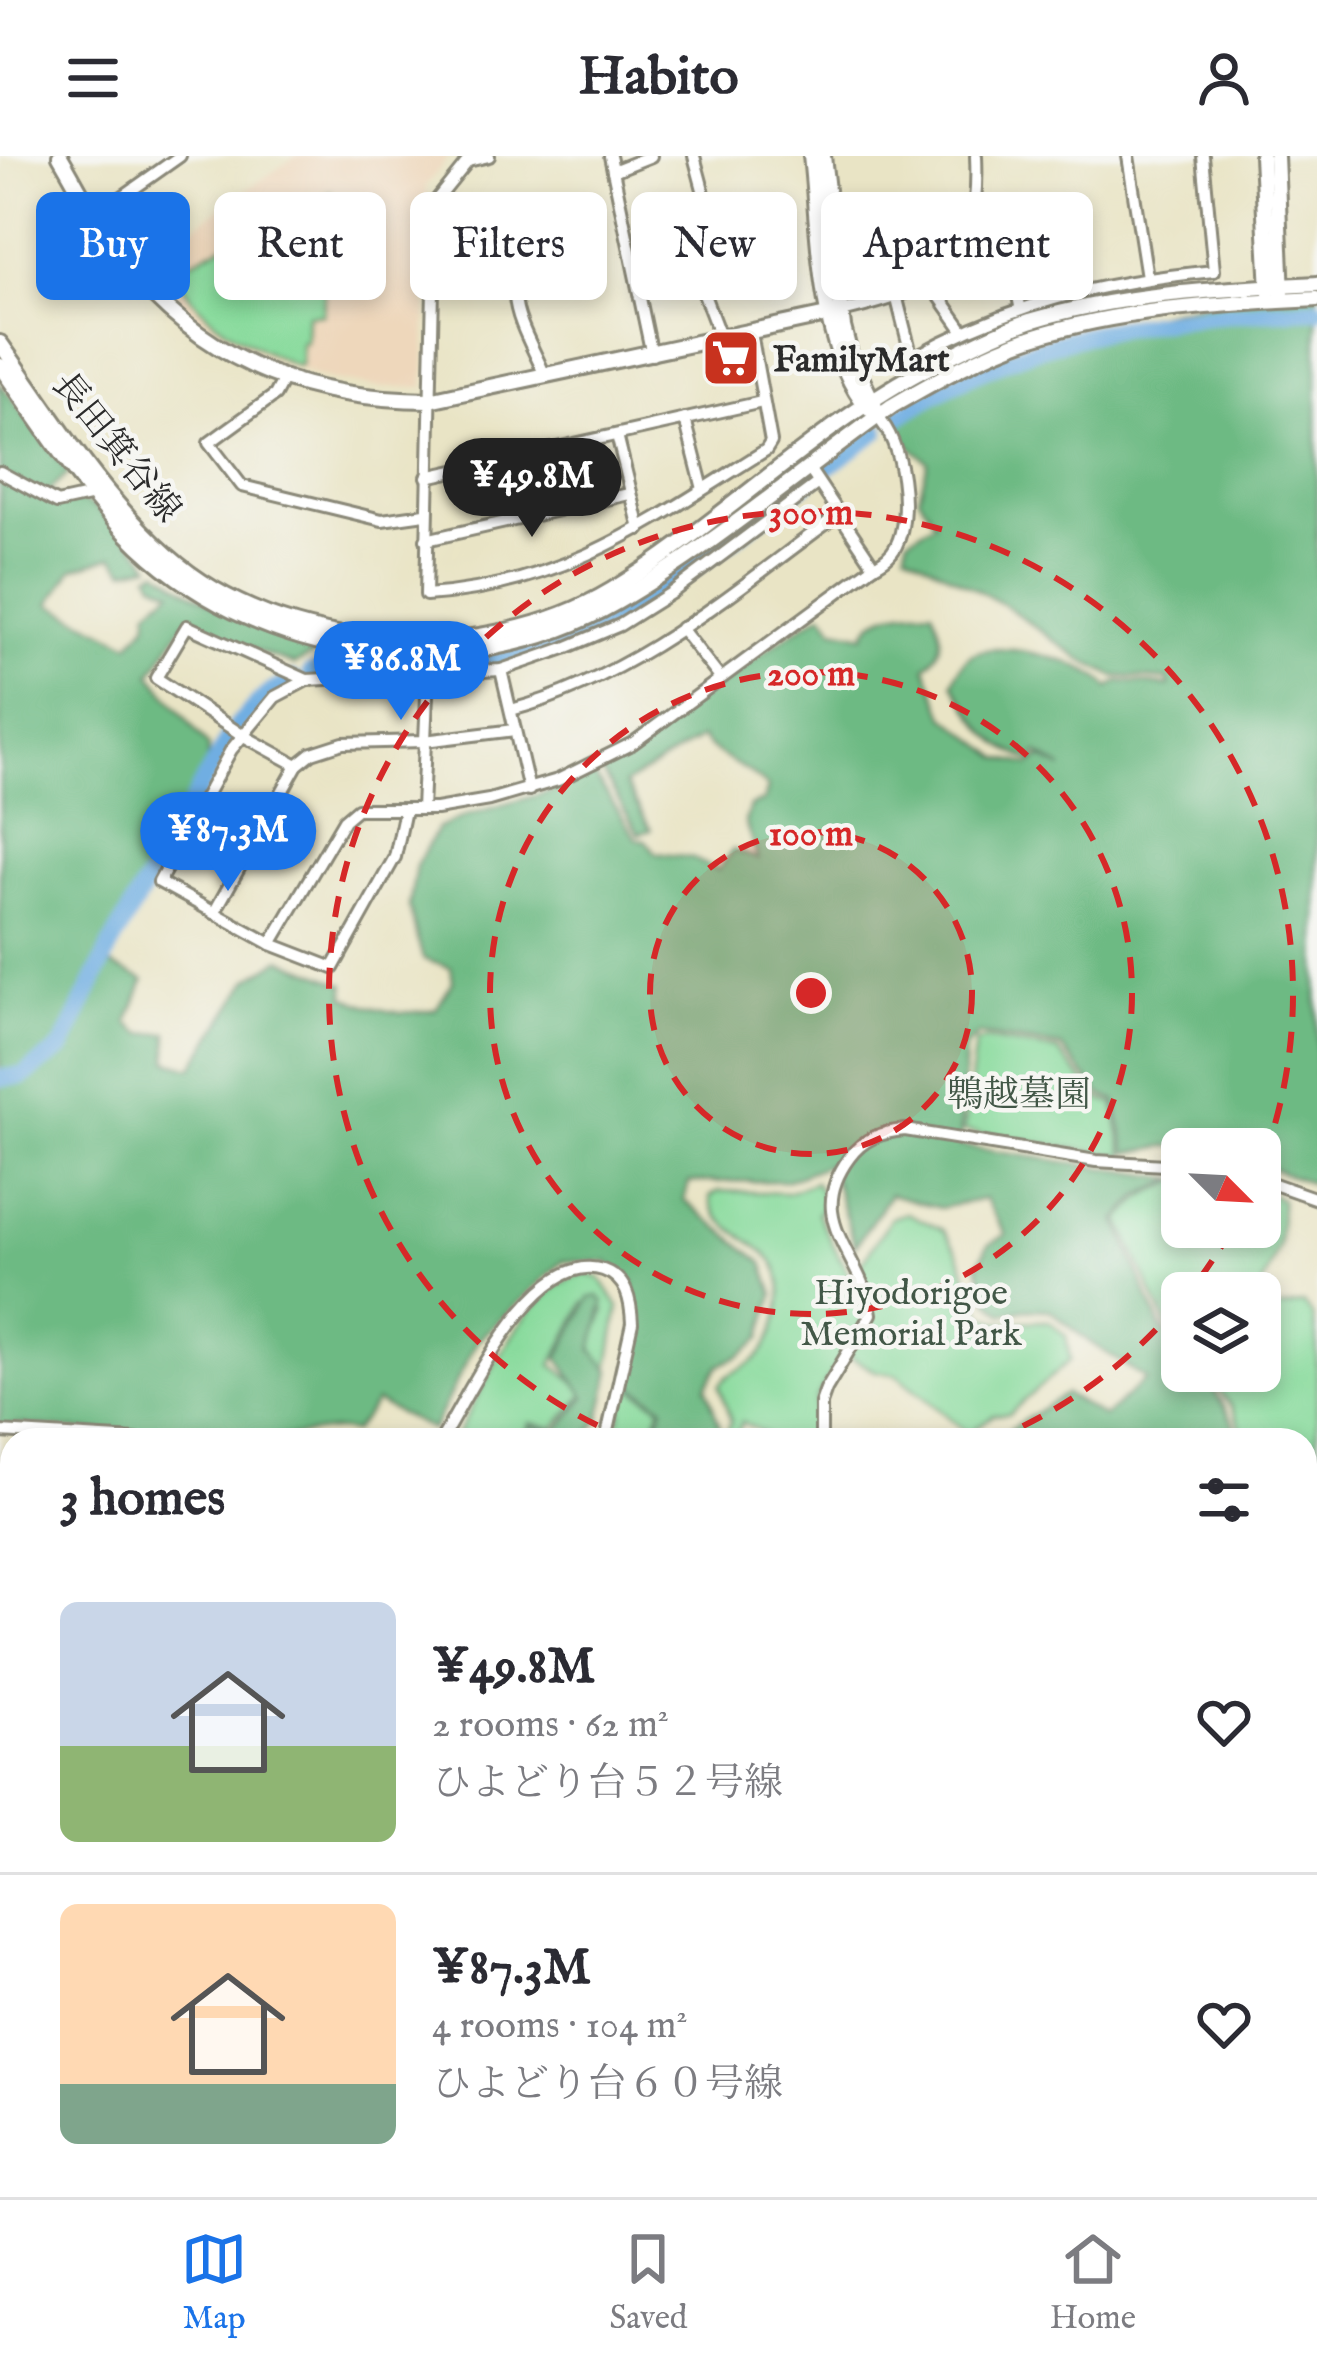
<!DOCTYPE html>
<html lang="en">
<head>
<meta charset="utf-8">
<style>
	:root { --surface:#fff; --page:#f7f7f7; --text:#2b2b33; --muted:#7c7c81; --line:#e1e1e2; --accent:#1a73e8 }
	body { margin:0; font-family:"IM FELL English","Noto Serif JP",serif; background:var(--page); color:var(--text); height:100vh; display:flex; flex-direction:column; font-size:45px; white-space:nowrap }
	* { box-sizing:border-box; margin:0 }
	p { font-size:39px; color:var(--muted) }
	.icon { flex:none; width:66px; height:66px; fill:none; stroke:currentColor; stroke-width:2; stroke-linecap:round; stroke-linejoin:round }
	.map { position:relative; flex:1; overflow:hidden }
	.side { position:absolute; left:0px; top:1272px; width:1317px; height:771px; display:flex; flex-direction:column; background:var(--surface); border-radius:36px 36px 0 0; box-shadow:0 6px 18px #0003 }
	.side>* { flex:none }
	.banner { position:absolute; left:36px; top:36px; width:1245px; height:108px; display:flex; gap:24px }
	.needle { width:78px; rotate:114deg }
	.buttons { position:absolute; left:1161px; top:972px; display:grid; gap:24px }
	.buttons a { display:grid; place-items:center; width:120px; height:120px; border-radius:18px; background:var(--surface); box-shadow:0 6px 18px #0003; font-size:60px }
	.price { position:absolute; translate:-50% -102px; padding:0 27px; border-radius:42px; background:var(--accent); color:#fff; font-size:39px; line-height:78px; filter:drop-shadow(0 3px 6px #0008) }
	.price::after { content:''; position:absolute; left:50%; top:72px; width:36px; height:27px; margin-left:-18px; background:inherit; clip-path:polygon(0 0,100% 0,50% 100%) }
	.price.selected { background:#222; color:#fff }
	ul { padding:0; list-style:none }
	li { display:flex; align-items:center; gap:36px; height:300px; padding:0 60px }
	li+li { border-top:3px solid var(--line) }
	li span { display:grid; place-items:center; flex:none; width:336px; height:240px; border-radius:18px; color:#555 }
	li>.icon { margin-inline-start:auto }
	span .icon { width:144px; height:144px; fill:#fffc; stroke-width:1 }
	li b { font-size:51px }
	h2 { display:flex; justify-content:space-between; align-items:center; height:144px; padding:0 60px; font-size:51px }
	.tag { padding:0 42px; border-radius:18px; background:var(--surface); box-shadow:0 6px 18px #0003; font-size:42px; line-height:108px }
	.tag.selected { background:var(--accent); color:#fff }
	header { display:flex; justify-content:space-between; align-items:center; height:156px; padding:0 60px; background:var(--surface); font-size:54px; font-weight:700 }
	.tabs { display:flex; justify-content:space-around; align-items:center; height:168px; border-top:3px solid var(--line); background:var(--surface); font-size:33px; color:var(--muted) }
	.tabs a { display:grid; justify-items:center; gap:6px }
	.tabs .selected { color:var(--accent) }
	.map>svg:first-child { display:block }
	.built { fill:#eed7bb }
	.green { fill:#87da9b; stroke:#598263; stroke-width:3 }
	.forest { fill:#6dba83; stroke:#4c7257; stroke-width:3 }
	.lines { fill:none; stroke-linecap:round; stroke-linejoin:round }
	.stream { stroke:#6faee2; stroke-width:3 }
	.river { stroke:#6faee2; stroke-width:18 }
	.minor-casing { stroke:#8a8878; stroke-width:16 }
	.tertiary-casing { stroke:#8a8878; stroke-width:20 }
	.minor { stroke:#fff; stroke-width:10 }
	.tertiary { stroke:#fff; stroke-width:14 }
	.ring { fill:none; stroke:#d62828; stroke-width:6; stroke-dasharray:21 15 }
	.labels { text-anchor:middle; stroke-width:9; stroke-linejoin:round; paint-order:stroke }
	.poi-label { font-size:36px; font-weight:bold; fill:#2b2b2b; stroke:#f6f6f2; text-anchor:start }
	.street-label { font-size:36px; fill:#2b2b2b; stroke:#f6f6f2 }
	.park-label { font-size:36px; fill:#425747; stroke:#f6f6f2 }
	.centre { fill:#d62828; stroke:#f6f6f2; stroke-width:6 }
	.ring-label { font-size:36px; text-anchor:middle; font-weight:bold; fill:#d62828; stroke:#f6f6f2; stroke-width:9; stroke-linejoin:round; paint-order:stroke }
</style>
</head>
<body>
<header><svg class="icon" aria-label="menu" viewBox="0 0 24 24"><path d="M4 6h16M4 12h16M4 18h16"/></svg>Habito<svg class="icon" aria-label="person" viewBox="0 0 24 24"><circle cx="12" cy="8" r="4"/><path d="M4 21q1-7 8-7t8 7"/></svg></header>
<div class="map">
<svg width="1317" height="2041" viewBox="0 0 1317 2041">
	<rect width="100%" height="100%" fill="#f6f6f2"/>
	<filter id="ink" filterUnits="userSpaceOnUse"><feTurbulence type="fractalNoise" baseFrequency=".00833" numOctaves="2"/><feDisplacementMap in="SourceGraphic" scale="24" xChannelSelector="R" yChannelSelector="G"/><feConvolveMatrix kernelMatrix="1 2 1 2 8 2 1 2 1" color-interpolation-filters="sRGB"/></filter>
	<filter id="wash" filterUnits="userSpaceOnUse"><feTurbulence type="fractalNoise" baseFrequency=".004" numOctaves="4" result="noise"/><feDisplacementMap in="SourceGraphic" scale="48" xChannelSelector="R" yChannelSelector="G"/><feGaussianBlur stdDeviation="2.7" result="paint"/><feColorMatrix in="noise" values="0 0 0 0 0 0 0 0 0 0 0 0 0 0 0 0 0 1.4 0 .05"/><feComposite in="paint" operator="in"/></filter>
	<g filter="url(#wash)">
		<rect width="100%" height="100%" fill="#e9e4c5"/>
		<polygon class="built" points="296,0 449,0 425,31 430,46 424,231 377,231 327,223 280,207 234,186 186,151 144,105"/>
		<g class="green">
			<path d="M331 36 323 158 307 159 306 186H301V208L296 210C250 189 195 164 175 114L231 85 275 77Z"/>
			<polygon points="985,884 1058,895 1099,943 1114,948 1124,1000 964,975 975,887"/>
			<polygon points="1182,1023 1182,1071 1260,1071 1260,1033 1281,1044 1279,1090 1259,1137 1182,1137 1182,1190 1168,1172 1120,1064 1143,1041"/>
			<path d="M815 1026 827 1047 817 1057 851 1124 891 1062 907 1057 943 1074 958 1096 983 1159 1001 1166 1049 1165 1066 1180 1070 1204 1009 1258 994 1259 968 1277 897 1219 875 1215 843 1197 816 1243 810 1284H778L742 1266 735 1284H724L731 1265 719 1230C728 1214 743 1215 756 1203 774 1187 785 1146 780 1123 773 1083 716 1081 710 1041L719 1035 788 1037Z"/>
			<path d="M587 1118 600 1122 619 1151 608 1215 591 1191 605 1154 596 1144 584 1147 552 1209 588 1235 554 1272 530 1267 521 1284H454C482 1236 527 1125 587 1118Z"/>
			<polygon points="1260,1140 1267,1155 1304,1148 1313,1161 1317,1182 1317,1313 1305,1318 1305,1284 1246,1284 1231,1249 1203,1215 1260,1215"/>
			<polygon points="628,1230 661,1251 648,1284 614,1284"/>
			<path d="M1305 1984 1317 1991V2041H1199C1176 2030 1154 2041 1129 2031H1305Z"/>
		</g>
		<g class="forest">
			<path d="M1317 128V1030L1260 1008V993L1167 990 1127 997 1116 945 1101 939 1061 891 978 879 965 891 960 990 1176 1023 1140 1039 1117 1064 1160 1170 1182 1195V1215H1199C1217 1237 1230 1258 1241 1284H993L1065 1238 1104 1261 1146 1223 1088 1185 1050 1154 1026 1153 1004 1158 988 1143 978 1109 988 1089 1006 1079 985 1043 940 1052 890 1038 855 1090 829 1008 786 1025 689 1026 684 1044 763 1107 774 1139 761 1183 740 1200 719 1209 706 1231 723 1280 721 1284H651L664 1250 629 1228 638 1161 633 1126 608 1106 563 1105 477 1185 432 1274 376 1246 353 1276C319 1269 293 1287 259 1280L256 1284H179L17 1268 0 1272V227L69 317 48 335C62 346 81 342 94 351 108 361 142 394 150 409L125 414 113 400 73 413 50 448 130 488 147 468 149 453 172 434 154 426 150 418 158 414C206 447 254 473 310 488L314 498 294 509 184 467 151 518 208 590 207 605 109 808 144 824 128 867 142 878 168 877V905L192 912 249 823 281 803 345 828V840C376 855 402 861 436 853L453 826 451 812 423 803 409 751 416 710 437 673 468 659 552 635 590 613 637 683 645 684 656 697 691 702 718 714 733 694 758 703 745 666 750 650 764 645 768 632C747 609 721 606 701 582L625 628 651 674 639 678 601 615C676 563 745 505 823 457L834 473 864 479C874 454 908 454 932 453 943 477 947 491 926 511L945 560 1000 602 1031 609 1040 602 1063 613 1038 597 1032 604C989 591 976 564 953 527 957 516 964 502 975 497 1005 484 1091 507 1109 532L1119 525 1169 530 1168 524 1114 520 1080 503 1006 450 906 395 907 383 935 366 919 341 928 306 908 288 898 266 942 231 1077 177 1251 136Z"/>
			<polygon points="599,1140 604,1146 592,1194 611,1215 600,1263 584,1283 524,1284 531,1270 557,1275 586,1241 558,1202 590,1142"/>
			<polygon points="0,1477 12,1477 12,1740 0,1737"/>
			<polygon points="1305,1517 1317,1534 1317,1667 1305,1667"/>
			<polygon points="1305,1782 1317,1786 1317,1987 1305,1980"/>
			<polygon points="12,1869 12,2031 1047,2031 1045,2041 0,2041 0,1874"/>
		</g>
		<g class="lines">
			<polyline class="stream" points="1305,1831 1317,1861"/>
			<g class="river">
				<path d="M895 263C1027 172 1162 160 1317 153"/>
				<polyline points="816,319 877,275"/>
				<path d="M438 510C483 507 533 500 575 482 660 445 733 380 807 326"/>
				<polyline points="311,517 412,511"/>
				<polyline points="237,569 268,538 293,524"/>
				<polyline points="0,922 23,920 62,892 110,791 231,578"/>
				<polyline points="425,2031 450,2041"/>
				<polyline points="70,2041 71,2031"/>
				<polyline points="306,2041 316,2031"/>
			</g>
		</g>
	</g>
	<g filter="url(#ink)">
		<g class="lines">
			<g class="minor-casing">
				<g id="minor">
					<path d="M489 0 468 5 435 46 426 439C565 430 652 365 766 294L771 286 751 177"/>
					<polyline points="610,0 652,199"/>
					<polyline points="694,0 714,75 713,88 698,123 721,183"/>
					<polyline points="1128,0 1147,121"/>
					<polyline points="613,15 651,0"/>
					<polyline points="95,60 180,0"/>
					<path d="M434 75 505 50C535 75 513 108 515 140 516 165 536 197 545 220"/>
					<polyline points="930,127 963,174"/>
					<path d="M897 143 912 202C1011 147 1101 126 1214 115L1203 0"/>
					<polyline points="1020,150 1004,68 1066,59 1082,133"/>
					<path d="M841 156C939 133 981 111 976 0"/>
					<polyline points="283,224 275,239 209,287 242,330 382,364 425,358"/>
					<polyline points="685,263 703,333"/>
					<polyline points="617,279 640,373"/>
					<polyline points="808,311 874,410 633,587 558,624 489,644 436,653 357,653 344,664 271,788 159,726 231,594 275,541 307,524 501,514 565,492 620,469 671,437 818,327"/>
					<polyline points="0,316 57,347 93,339"/>
					<polyline points="427,321 762,246"/>
					<polyline points="426,384 629,338"/>
					<path d="M874 410C883 405 891 400 896 390 912 359 903 285 877 261"/>
					<polyline points="681,472 720,522"/>
					<polyline points="501,514 529,634"/>
					<path d="M511 554C636 521 736 433 839 358"/>
					<polyline points="297,609 242,579 156,522 187,470 307,524"/>
					<polyline points="422,653 429,494"/>
					<polyline points="214,757 297,609 312,597 343,587 424,585 515,574"/>
					<polyline points="271,788 333,812 395,701 405,654"/>
					<polyline points="1260,1023 1317,1043"/>
					<polyline points="0,1276 136,1284"/>
					<path d="M441 1284C470 1237 536 1092 603 1114 627 1122 631 1145 632 1167L606 1284"/>
					<path d="M821 1284V1247L826 1233 871 1158C862 1097 803 1065 849 1002 864 982 881 976 905 974L1096 1005 1182 1010"/>
				</g>
			</g>
			<g class="tertiary-casing">
				<g id="tertiary">
					<path d="M60 0C84 41 107 89 140 125 219 213 314 243 429 244L841 156"/>
					<path d="M811 0C820 77 817 193 869 253"/>
					<polyline points="823,0 843,171 850,198 875,251"/>
					<polyline points="1262,0 1269,135"/>
					<polyline points="1276,0 1282,139"/>
					<path d="M0 187C52 260 101 341 168 400 282 501 484 511 612 434 721 368 819 267 931 210 962 194 997 176 1030 165 1122 137 1221 133 1317 128"/>
					<path d="M0 210C41 267 79 328 127 378 251 506 462 536 617 446 713 390 801 315 892 250 937 224 984 197 1033 181 1124 152 1223 148 1317 143"/>
				</g>
			</g>
			<use href="#minor" class="minor"/>
			<use href="#tertiary" class="tertiary"/>
		</g>
	</g>
	<circle cx="811" cy="837" r="161" fill="#d62828" fill-opacity=".12"/>
	<g class="ring">
		<circle cx="811" cy="837" r="161"/>
		<circle cx="811" cy="837" r="321"/>
		<path d="M1231 1074A482 482 0 0 1 1191 1134M1180 1147A482 482 0 0 1 992 1284M630 1284A482 482 0 1 1 1261 1010"/>
	</g>
	<defs>
		<g id="supermarket-square" transform="scale(3)"><rect x="-9" y="-9" width="18" height="18" rx="4" fill="#c8321e" stroke="#f6f6f2"/><path d="M-6-5.5h2.5l.6 2H6L4.5 2H-2.5L-4.4-4H-6ZM-1.5 3.2a1.3 1.3 0 1 0 .1 0ZM3 3.2a1.3 1.3 0 1 0 .1 0Z" fill="#fff"/></g>
	</defs>
	<g fill-rule="evenodd">
		<use href="#supermarket-square" x="731" y="202"/>
	</g>
	<g class="labels">
		<g class="poi-label">
			<text x="773" y="215">FamilyMart</text>
		</g>
		<g class="street-label">
			<text transform="translate(118 290) rotate(51)" y="13">長田箕谷線</text>
		</g>
		<g class="park-label">
			<text x="1019" y="950">鵯越墓園</text>
			<text x="911" y="1148">Hiyodorigoe<tspan x="911" dy="41">Memorial Park</tspan></text>
		</g>
	</g>
	<circle cx="811" cy="837" r="18" class="centre"/>
	<g class="ring-label">
		<text x="811" y="368">300 m</text>
		<text x="811" y="529">200 m</text>
		<text x="811" y="689">100 m</text>
	</g>
</svg>
<div class="buttons">
<a><svg class="needle" viewBox="-14 -14 28 28"><path d="M0-13l5 13h-10z" fill="#e53935"/><path d="M0 13l5-13h-10z" fill="#7c7c81"/></svg></a>
<a><svg class="icon" aria-label="layers" viewBox="0 0 24 24"><path d="M12 4l9 5-9 5-9-5zM3 14l9 5 9-5"/></svg></a>
</div>
<b class="price selected" style="left:532px;top:384px">¥49.8M</b>
<b class="price" style="left:401px;top:567px">¥86.8M</b>
<b class="price" style="left:228px;top:738px">¥87.3M</b>
<div class="banner">
<a class="tag selected">Buy</a>
<a class="tag">Rent</a>
<a class="tag">Filters</a>
<a class="tag">New</a>
<a class="tag">Apartment</a>
</div>
<section class="side">
<h2>3 homes<svg class="icon" aria-label="filters" viewBox="0 0 24 24"><path d="M4 7h16M4 17h16"/><circle cx="9" cy="7" r="2"/><circle cx="15" cy="17" r="2"/></svg></h2>
<ul>
<li><span style="background:linear-gradient(#c9d6e8 60%,#8fb573 0)"><svg class="icon" aria-label="home" viewBox="0 0 24 24"><path d="M3 11l9-7 9 7M6 9v11h12V9"/></svg></span><div><b>¥49.8M</b><p>2 rooms · 62 m²</p><p>ひよどり台５２号線</p></div><svg class="icon" aria-label="heart" viewBox="0 0 24 24"><path d="M12 20l-8-8c-3-5 5-10 8-4 3-6 11-1 8 4z"/></svg></li>
<li><span style="background:linear-gradient(#ffd9b3 75%,#7fa58c 0)"><svg class="icon" aria-label="home" viewBox="0 0 24 24"><path d="M3 11l9-7 9 7M6 9v11h12V9"/></svg></span><div><b>¥87.3M</b><p>4 rooms · 104 m²</p><p>ひよどり台６０号線</p></div><svg class="icon" aria-label="heart" viewBox="0 0 24 24"><path d="M12 20l-8-8c-3-5 5-10 8-4 3-6 11-1 8 4z"/></svg></li>
</ul>
</section>
</div>
<nav class="tabs">
<a class="selected"><svg class="icon" aria-label="map" viewBox="0 0 24 24"><path d="M3 6l6-2 6 2 6-2v14l-6 2-6-2-6 2zM9 4v14M15 6v14"/></svg>Map</a>
<a><svg class="icon" aria-label="saved" viewBox="0 0 24 24"><path d="M7 4h10v16l-5-4-5 4z"/></svg>Saved</a>
<a><svg class="icon" aria-label="home" viewBox="0 0 24 24"><path d="M3 11l9-7 9 7M6 9v11h12V9"/></svg>Home</a>
</nav>
</body>
</html>
